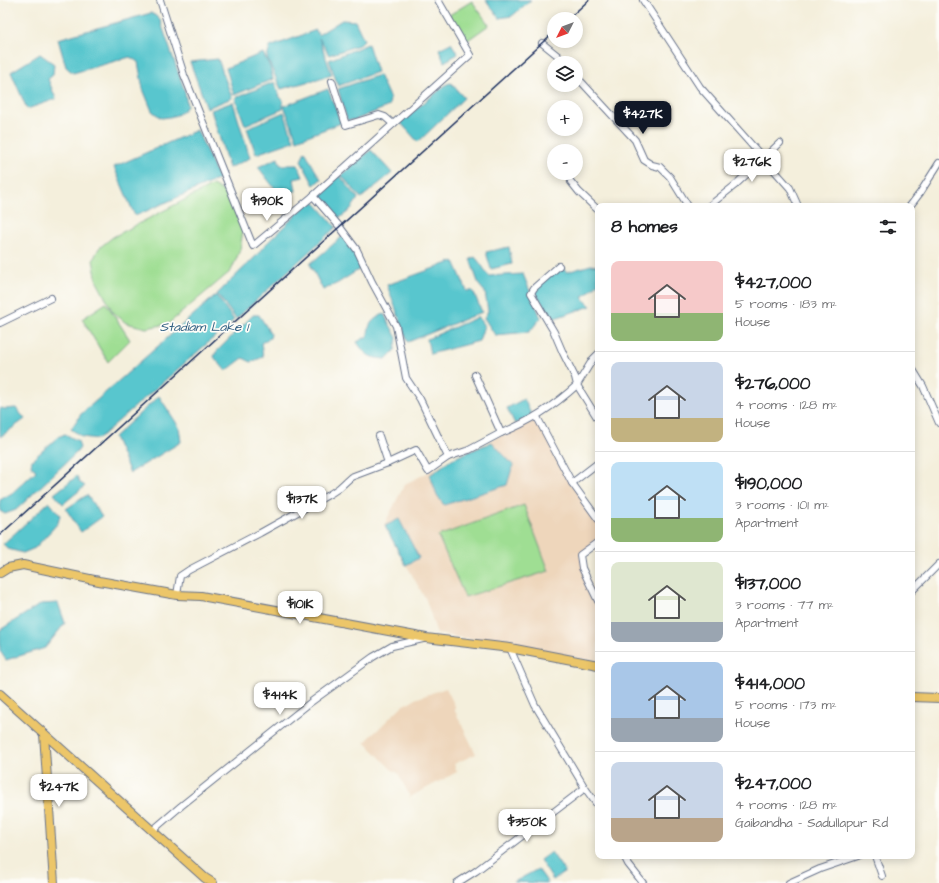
<!DOCTYPE html>
<html lang="en">
<head>
<meta charset="utf-8">
<style>
	:root { --surface:#fff; --page:#f2f2f2; --text:#202124; --muted:#757577; --line:#e0e0e0; --accent:#111827 }
	body { margin:0; font-family:"Architects Daughter",sans-serif; background:var(--page); color:var(--text); height:100vh; display:flex; flex-direction:column; font-size:15px; white-space:nowrap }
	* { box-sizing:border-box; margin:0 }
	p { font-size:13px; color:var(--muted) }
	.icon { flex:none; width:22px; height:22px; fill:none; stroke:currentColor; stroke-width:2; stroke-linecap:round; stroke-linejoin:round }
	.map { position:relative; flex:1; overflow:hidden }
	.details { position:absolute; left:595px; top:203px; width:320px; height:656px; display:flex; flex-direction:column; background:var(--surface); border-radius:8px; box-shadow:0 2px 10px #0003 }
	.details>* { flex:none }
	.needle { width:26px; rotate:228deg }
	.tools { position:absolute; left:547px; top:12px; display:grid; gap:8px }
	.tools a { display:grid; place-items:center; width:36px; height:36px; border-radius:50%; background:var(--surface); box-shadow:0 2px 10px #0003; font-size:20px }
	.price { position:absolute; translate:-50% -34px; padding:0 9px; border-radius:8px; background:#fff; color:#222; font-size:13px; line-height:26px; filter:drop-shadow(0 1px 2px #0008) }
	.price::after { content:''; position:absolute; left:50%; top:24px; width:12px; height:9px; margin-left:-6px; background:inherit; clip-path:polygon(0 0,100% 0,50% 100%) }
	.price.selected { background:var(--accent); color:#fff }
	ul { padding:0; list-style:none }
	li { display:flex; align-items:center; gap:12px; height:100px; padding:0 16px }
	li+li { border-top:1px solid var(--line) }
	li span { display:grid; place-items:center; flex:none; width:112px; height:80px; border-radius:8px; color:#555 }
	li>.icon { margin-inline-start:auto }
	span .icon { width:48px; height:48px; fill:#fffc; stroke-width:1 }
	li b { font-size:17px }
	h2 { display:flex; justify-content:space-between; align-items:center; height:48px; padding:0 16px; font-size:17px }
	.map>svg:first-child { display:block }
	.built { fill:#eed6bb }
	.green { fill:#9fde93; stroke:#5d8678 }
	.water { fill:#58c6ce; stroke:#3a7a96 }
	.lines { fill:none; stroke-linecap:round; stroke-linejoin:round }
	.minor-casing { stroke:#67728a; stroke-width:8 }
	.major-casing { stroke:#67728a; stroke-width:10 }
	.minor { stroke:#fff; stroke-width:6 }
	.major { stroke:#ecc669; stroke-width:8 }
	.rail { stroke:#1b2f5e; stroke-width:1.5 }
	.labels { text-anchor:middle; stroke-width:3.5; stroke-linejoin:round; paint-order:stroke }
	.water-label { font-size:13px; font-style:italic; fill:#2d5c80; stroke:#fdfcf7 }
</style>
</head>
<body>
<div class="map">
<svg width="939" height="883" viewBox="0 0 939 883">
	<rect width="100%" height="100%" fill="#fdfcf7"/>
	<filter id="ink" filterUnits="userSpaceOnUse"><feTurbulence type="fractalNoise" baseFrequency=".025" numOctaves="2"/><feDisplacementMap in="SourceGraphic" scale="8" xChannelSelector="R" yChannelSelector="G"/><feConvolveMatrix kernelMatrix="1 2 1 2 8 2 1 2 1" color-interpolation-filters="sRGB"/></filter>
	<filter id="wash" filterUnits="userSpaceOnUse"><feTurbulence type="fractalNoise" baseFrequency=".012" numOctaves="4" result="noise"/><feDisplacementMap in="SourceGraphic" scale="16" xChannelSelector="R" yChannelSelector="G"/><feGaussianBlur stdDeviation="0.9" result="paint"/><feColorMatrix in="noise" values="0 0 0 0 0 0 0 0 0 0 0 0 0 0 0 0 0 1.4 0 .05"/><feComposite in="paint" operator="in"/></filter>
	<g filter="url(#wash)">
		<rect width="100%" height="100%" fill="#f4efdc"/>
		<g class="built">
			<polygon points="537,417 571,483 598,520 598,541 580,555 598,605 598,662 511,645 437,634 426,600 384,525 405,484"/>
			<polygon points="446,688 455,706 455,711 476,754 454,764 457,772 410,797 398,773 391,769 365,742 402,706 415,699"/>
		</g>
		<g class="green">
			<polygon points="472,1 489,25 465,42 449,15"/>
			<polygon points="213,185 226,193 236,213 243,230 240,250 231,271 168,324 146,328 126,323 113,312 97,282 93,260 99,248 113,237"/>
			<polygon points="106,303 130,340 108,362 82,319"/>
			<polygon points="524,505 549,571 465,597 438,536"/>
		</g>
		<g class="water">
			<polygon points="486,0 531,0 512,16 499,18"/>
			<path d="M151 13 156 16 160 20 185 92 187 106C180 116 172 117 161 118L152 111 143 89 138 62 130 57 73 73 66 67 58 39Z"/>
			<polygon points="342,20 355,21 364,40 359,45 329,55 319,38 332,75 281,89 267,58 270,47 316,30 318,35"/>
			<polygon points="451,43 458,54 444,62 439,49"/>
			<polygon points="368,44 377,72 338,86 329,60"/>
			<polygon points="263,53 270,67 273,79 234,95 226,68"/>
			<polygon points="40,54 54,64 53,75 48,79 56,99 27,109 11,72"/>
			<polygon points="218,59 232,98 207,108 190,62"/>
			<polygon points="379,75 390,99 389,106 355,120 347,120 338,89"/>
			<polygon points="274,82 280,97 283,100 283,109 245,125 235,98"/>
			<polygon points="451,83 464,98 418,142 400,122 447,84"/>
			<polygon points="328,89 341,123 297,140 284,106"/>
			<polygon points="233,102 250,158 229,168 211,110"/>
			<polygon points="284,112 294,141 256,154 247,128"/>
			<polygon points="197,130 219,179 135,216 114,167"/>
			<polygon points="371,150 392,173 361,198 341,175"/>
			<polygon points="305,151 314,168 321,179 314,185 301,161"/>
			<polygon points="278,158 280,165 298,165 303,177 294,179 296,191 279,194 258,167"/>
			<path d="M339 175 358 198C353 207 348 214 338 218L316 193Z"/>
			<polygon points="312,199 336,227 236,319 217,294 257,255 263,247"/>
			<polygon points="344,235 361,264 360,269 338,283 323,290 310,264"/>
			<polygon points="509,247 512,264 491,269 486,252"/>
			<polygon points="475,257 480,263 489,276 523,274 541,318 529,332 495,335 484,318 488,311 485,292 479,285 470,259"/>
			<polygon points="454,261 467,291 473,291 482,312 408,342 387,285"/>
			<polygon points="591,265 598,266 598,284 582,298 591,306 552,319 533,289 560,267 567,272"/>
			<polygon points="216,295 234,320 98,439 82,437 71,429 81,414"/>
			<path d="M384 314 397 338 395 350 386 359C370 358 366 356 357 342L368 336C368 323 373 319 384 314Z"/>
			<polygon points="253,315 259,315 271,334 270,338 261,343 263,357 251,362 243,358 226,371 214,357 216,352"/>
			<polygon points="478,317 484,326 479,341 430,354 427,339"/>
			<polygon points="159,396 179,427 181,442 130,473 114,437"/>
			<polygon points="524,399 532,416 515,424 507,408"/>
			<polygon points="1,408 5,409 16,408 25,419 0,437 0,410"/>
			<polygon points="65,434 78,441 80,448 76,453 16,510 5,514 0,511 0,500 12,493 36,471 31,465 32,460 58,437"/>
			<polygon points="492,442 513,465 507,485 444,505 437,495 430,475 452,459"/>
			<polygon points="77,476 79,482 85,486 63,504 54,494"/>
			<polygon points="87,495 102,517 81,532 66,509"/>
			<polygon points="49,502 60,515 58,523 35,548 23,553 8,549 3,544"/>
			<polygon points="399,519 419,558 406,565 385,526"/>
			<polygon points="58,603 65,623 45,648 6,660 0,651 0,630 41,604"/>
			<polygon points="551,852 565,872 553,880 540,860"/>
			<polygon points="538,869 548,883 514,882"/>
		</g>
	</g>
	<g filter="url(#ink)">
		<g class="lines">
			<g class="minor-casing">
				<g id="minor">
					<polyline points="160,0 184,75 253,246 313,196 470,55 438,0"/>
					<polyline points="643,0 700,87 790,188 798,206"/>
					<polyline points="542,43 557,55 564,63"/>
					<polyline points="576,76 635,140 644,160 652,165 660,167 670,177 688,206"/>
					<polyline points="332,81 346,125 379,115 385,117 393,124"/>
					<polyline points="571,182 579,192 598,210"/>
					<polyline points="313,196 340,227 357,250 372,282 396,326 406,378 420,399 448,457"/>
					<polyline points="709,206 734,186 780,143"/>
					<polyline points="910,206 920,193 939,163"/>
					<polyline points="0,323 51,298"/>
					<polyline points="598,354 593,359 577,385 598,419"/>
					<polyline points="912,368 923,386 939,423"/>
					<path d="M475 375 501 433C530 422 554 406 577 385L575 377 563 353 554 332 531 293 534 288 559 266"/>
					<polyline points="537,417 572,483 598,519"/>
					<polyline points="388,463 416,450 428,471 448,457 469,450 501,433"/>
					<polyline points="572,483 598,463"/>
					<polyline points="598,542 580,555 582,568 598,601"/>
					<polyline points="912,591 939,564"/>
					<polyline points="177,595 180,576 189,570 260,533 330,494 339,488 351,477 388,463 379,436"/>
					<polyline points="510,648 535,705 585,788 598,806"/>
					<polyline points="153,830 181,806 311,702 373,657 392,646 423,639"/>
					<polyline points="624,856 628,864 643,883"/>
					<polyline points="875,856 882,876"/>
					<polyline points="457,883 476,871 585,788"/>
					<polyline points="789,883 820,869 858,856"/>
				</g>
			</g>
			<g class="major-casing">
				<g id="major">
					<polyline points="0,573 8,568 23,565 99,581 177,595 201,596 426,638 510,648 598,665"/>
					<polyline points="0,694 205,878 213,883"/>
					<polyline points="912,697 939,698"/>
					<polyline points="44,734 54,883"/>
				</g>
			</g>
			<use href="#minor" class="minor"/>
			<use href="#major" class="major"/>
			<g class="rail">
				<polyline points="568,19 589,0"/>
				<polyline points="0,535 554,32"/>
			</g>
		</g>
	</g>
	<g class="labels">
		<g class="water-label">
			<text x="204" y="331">Stadiam Lake 1</text>
		</g>
	</g>
</svg>
<div class="tools">
<a><svg class="needle" viewBox="-14 -14 28 28"><path d="M0-13l5 13h-10z" fill="#e53935"/><path d="M0 13l5-13h-10z" fill="#757577"/></svg></a>
<a><svg class="icon" aria-label="layers" viewBox="0 0 24 24"><path d="M12 4l9 5-9 5-9-5zM3 14l9 5 9-5"/></svg></a>
<a>+</a>
<a>−</a>
</div>
<b class="price selected" style="left:643px;top:135px">$427K</b>
<b class="price" style="left:752px;top:183px">$276K</b>
<b class="price" style="left:267px;top:222px">$190K</b>
<b class="price" style="left:302px;top:520px">$137K</b>
<b class="price" style="left:300px;top:625px">$101K</b>
<b class="price" style="left:280px;top:716px">$414K</b>
<b class="price" style="left:59px;top:808px">$247K</b>
<b class="price" style="left:527px;top:843px">$350K</b>
<section class="details">
<h2>8 homes<svg class="icon" aria-label="filters" viewBox="0 0 24 24"><path d="M4 7h16M4 17h16"/><circle cx="9" cy="7" r="2"/><circle cx="15" cy="17" r="2"/></svg></h2>
<ul>
<li><span style="background:linear-gradient(#f6c9c9 65%,#8fb573 0)"><svg class="icon" aria-label="home" viewBox="0 0 24 24"><path d="M3 11l9-7 9 7M6 9v11h12V9"/></svg></span><div><b>$427,000</b><p>5 rooms · 183 m²</p><p>House</p></div></li>
<li><span style="background:linear-gradient(#c9d6e8 70%,#c2b280 0)"><svg class="icon" aria-label="home" viewBox="0 0 24 24"><path d="M3 11l9-7 9 7M6 9v11h12V9"/></svg></span><div><b>$276,000</b><p>4 rooms · 128 m²</p><p>House</p></div></li>
<li><span style="background:linear-gradient(#bfe0f5 70%,#8fb573 0)"><svg class="icon" aria-label="home" viewBox="0 0 24 24"><path d="M3 11l9-7 9 7M6 9v11h12V9"/></svg></span><div><b>$190,000</b><p>3 rooms · 101 m²</p><p>Apartment</p></div></li>
<li><span style="background:linear-gradient(#dfe7d0 75%,#9aa5b1 0)"><svg class="icon" aria-label="home" viewBox="0 0 24 24"><path d="M3 11l9-7 9 7M6 9v11h12V9"/></svg></span><div><b>$137,000</b><p>3 rooms · 77 m²</p><p>Apartment</p></div></li>
<li><span style="background:linear-gradient(#a9c7e8 70%,#9aa5b1 0)"><svg class="icon" aria-label="home" viewBox="0 0 24 24"><path d="M3 11l9-7 9 7M6 9v11h12V9"/></svg></span><div><b>$414,000</b><p>5 rooms · 173 m²</p><p>House</p></div></li>
<li><span style="background:linear-gradient(#c9d6e8 70%,#b9a48a 0)"><svg class="icon" aria-label="home" viewBox="0 0 24 24"><path d="M3 11l9-7 9 7M6 9v11h12V9"/></svg></span><div><b>$247,000</b><p>4 rooms · 128 m²</p><p>Gaibandha - Sadullapur Rd</p></div></li>
</ul>
</section>
</div>
</body>
</html>
